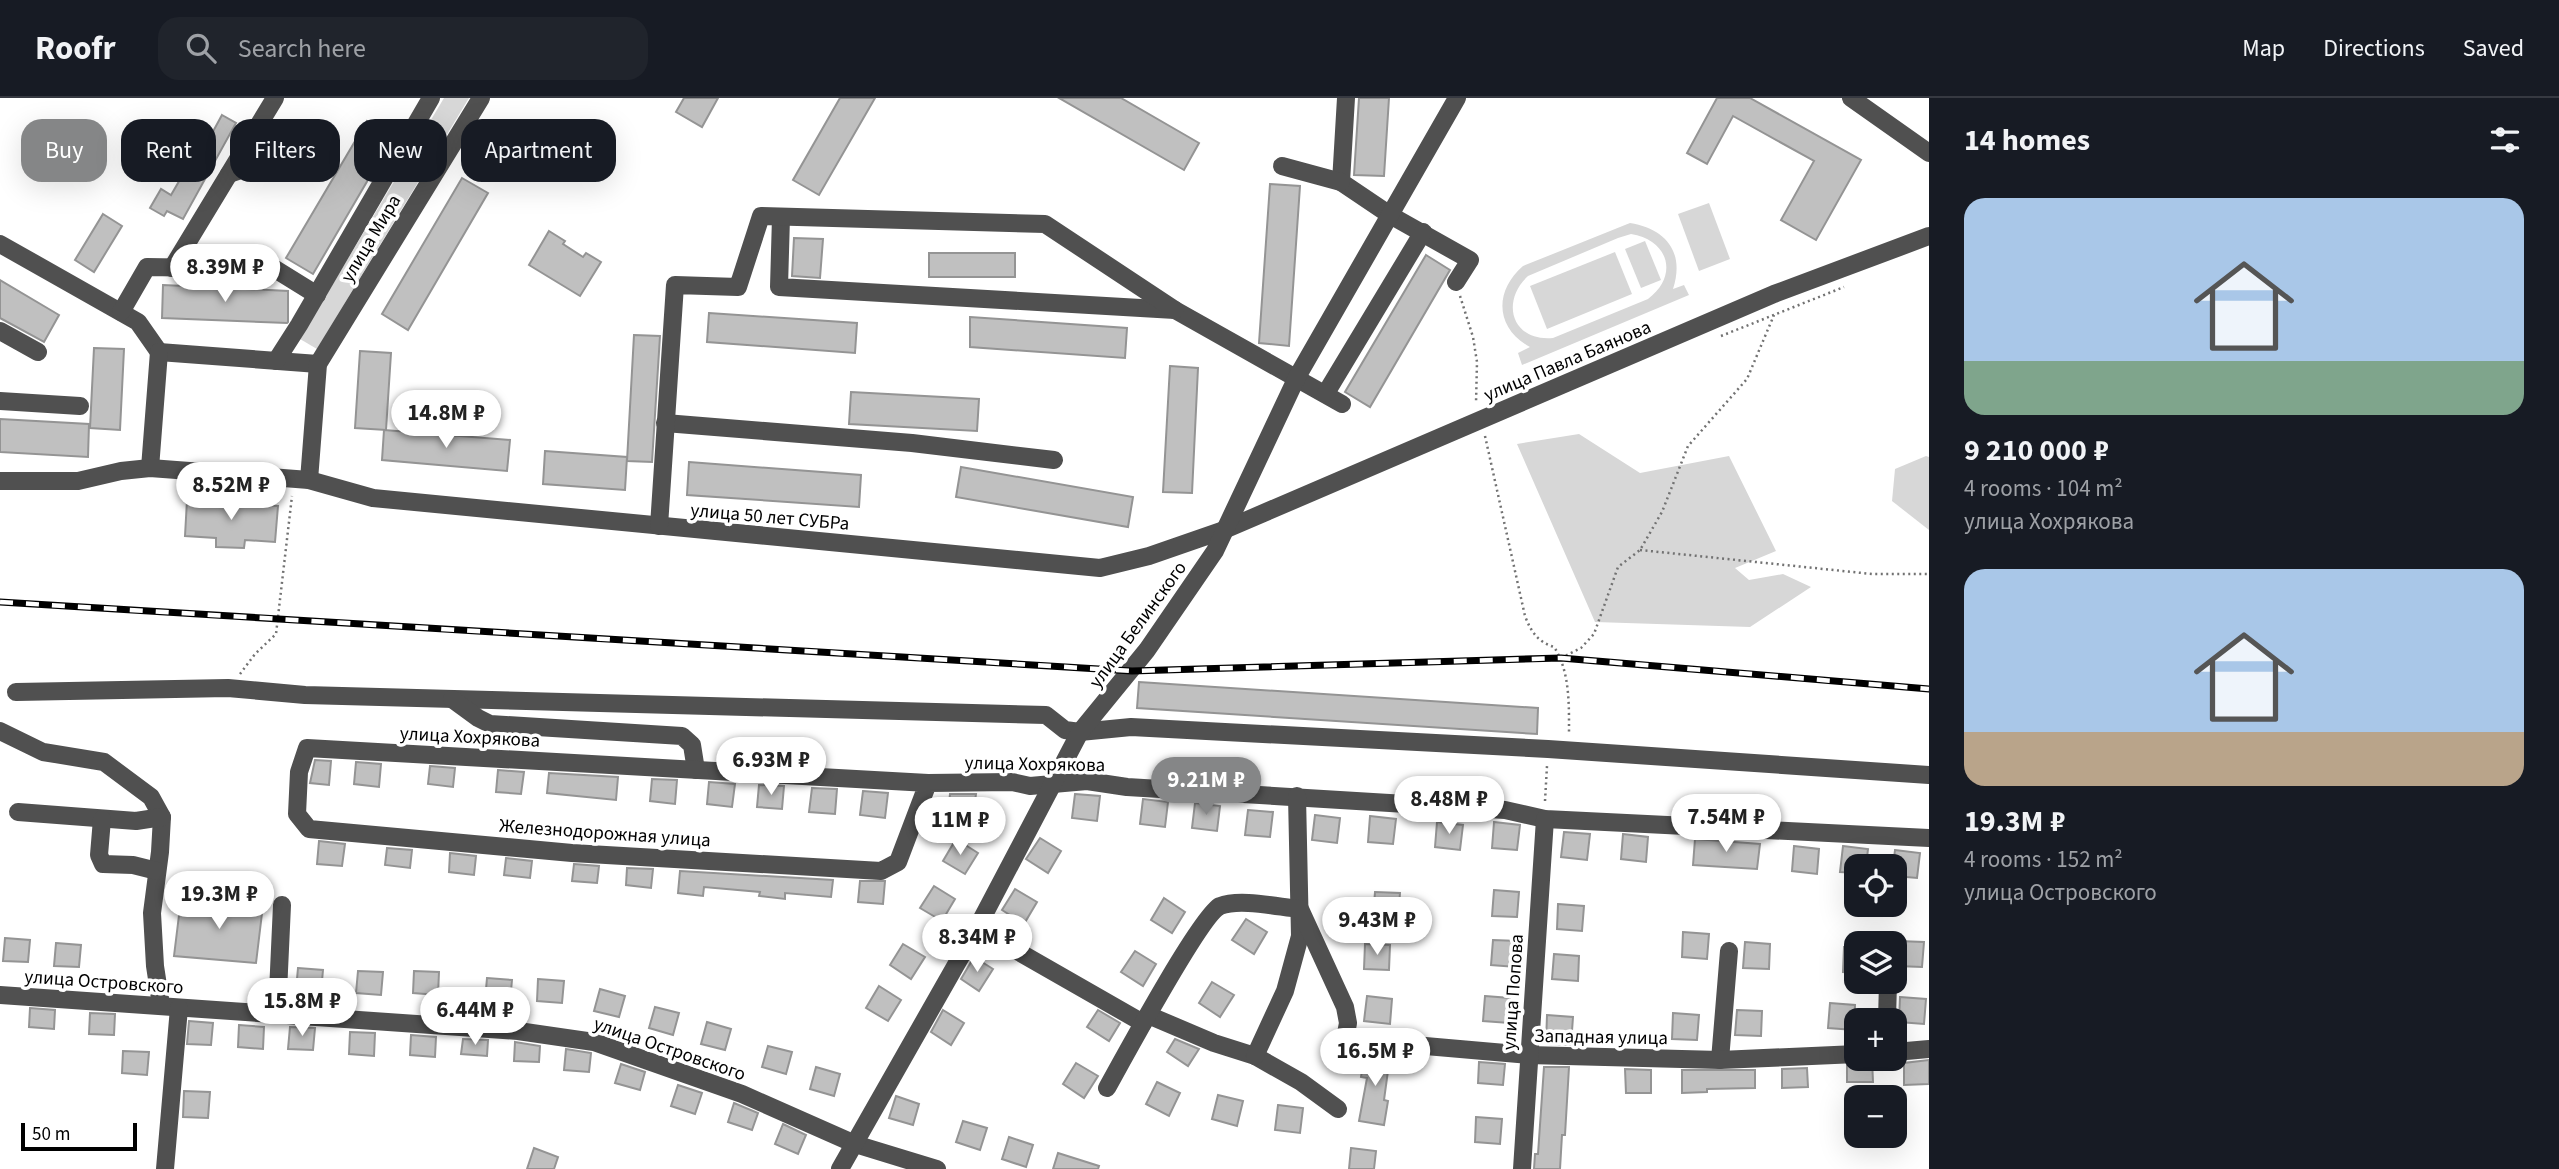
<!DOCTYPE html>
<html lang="en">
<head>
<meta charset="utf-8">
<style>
	:root { --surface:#171b24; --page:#20242c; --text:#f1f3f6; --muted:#9ea1a6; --line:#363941; --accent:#858687 }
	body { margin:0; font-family:"Source Sans 3",sans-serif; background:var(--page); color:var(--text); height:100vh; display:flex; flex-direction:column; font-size:26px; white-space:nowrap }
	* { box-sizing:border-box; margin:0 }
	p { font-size:23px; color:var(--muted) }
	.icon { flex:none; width:38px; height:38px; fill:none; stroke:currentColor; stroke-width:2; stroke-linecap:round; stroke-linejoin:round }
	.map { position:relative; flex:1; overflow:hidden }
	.drawer { display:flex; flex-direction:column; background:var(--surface); width:630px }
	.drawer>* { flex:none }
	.guide { position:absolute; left:21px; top:21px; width:665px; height:63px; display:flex; gap:14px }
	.controls { position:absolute; left:1844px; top:756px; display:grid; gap:14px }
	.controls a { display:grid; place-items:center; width:63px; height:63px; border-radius:14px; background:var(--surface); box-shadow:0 7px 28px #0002; font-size:35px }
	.scale { position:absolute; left:21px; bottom:18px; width:116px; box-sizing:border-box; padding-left:7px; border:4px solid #000; border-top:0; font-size:19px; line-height:24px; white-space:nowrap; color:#000; -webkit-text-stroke:5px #fff; paint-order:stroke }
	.price { position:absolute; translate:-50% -60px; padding:0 16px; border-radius:24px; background:#fff; color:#222; font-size:23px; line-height:46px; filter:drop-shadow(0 2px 4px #0008) }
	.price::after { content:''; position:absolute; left:50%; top:42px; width:21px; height:16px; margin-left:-10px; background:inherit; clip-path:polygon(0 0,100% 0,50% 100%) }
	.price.selected { background:var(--accent); color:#fff }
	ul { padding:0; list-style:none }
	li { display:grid; align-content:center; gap:14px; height:371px; padding:0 35px }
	li span { display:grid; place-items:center; height:217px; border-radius:21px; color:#555 }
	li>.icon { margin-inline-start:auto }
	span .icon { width:126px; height:126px; fill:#fffc; stroke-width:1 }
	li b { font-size:30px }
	h2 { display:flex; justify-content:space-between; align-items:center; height:84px; padding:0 35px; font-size:30px }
	.tag { padding:0 24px; border-radius:21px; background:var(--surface); box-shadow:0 7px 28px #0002; font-size:24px; line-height:63px }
	.tag.selected { background:var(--accent); color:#fff }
	header { display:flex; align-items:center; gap:42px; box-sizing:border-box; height:98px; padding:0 35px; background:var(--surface); border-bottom:2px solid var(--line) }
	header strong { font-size:33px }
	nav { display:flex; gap:38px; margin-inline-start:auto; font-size:24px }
	.search { width:490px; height:63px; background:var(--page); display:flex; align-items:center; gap:18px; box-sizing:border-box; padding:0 24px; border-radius:21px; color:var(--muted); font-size:26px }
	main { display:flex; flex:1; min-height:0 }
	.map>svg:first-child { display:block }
	.green { fill:#d7d7d7; fill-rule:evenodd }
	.building { fill:#c0c0c0; stroke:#949494; stroke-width:2 }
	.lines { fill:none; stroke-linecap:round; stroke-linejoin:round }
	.path { stroke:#727272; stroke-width:2.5; stroke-dasharray:2 3.5; stroke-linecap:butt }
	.minor { stroke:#505050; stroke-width:18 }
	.rail-casing { stroke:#000; stroke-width:7 }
	.rail { stroke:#fff; stroke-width:4.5; stroke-dasharray:13; stroke-linecap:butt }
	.labels { text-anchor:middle; stroke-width:7; stroke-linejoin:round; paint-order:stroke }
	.street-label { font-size:19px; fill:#000; stroke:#fff }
</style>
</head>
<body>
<header>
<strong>Roofr</strong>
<div class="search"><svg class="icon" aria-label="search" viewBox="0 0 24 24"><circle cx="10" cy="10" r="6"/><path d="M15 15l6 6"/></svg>Search here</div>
<nav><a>Map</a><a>Directions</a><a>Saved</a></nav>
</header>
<main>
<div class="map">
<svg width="1929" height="1071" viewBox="0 0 1929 1071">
	<rect width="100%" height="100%" fill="#fff"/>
	<g class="green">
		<polygon points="444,0 469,0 317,251 300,241"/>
		<polygon points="1709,105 1730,161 1699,173 1678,116"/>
		<path d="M1630 125C1666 131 1685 154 1673 191L1684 187 1689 197 1522 267 1518 255 1530 249C1495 230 1494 193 1523 168ZM1631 136C1669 142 1679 178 1648 201L1553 240C1512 244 1500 204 1528 178L1618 140Z"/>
		<polygon points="1645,143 1661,182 1641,190 1625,151"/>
		<polygon points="1615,154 1632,196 1547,231 1530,188"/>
		<polygon points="1579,336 1640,375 1729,358 1776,453 1735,470 1749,482 1783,476 1811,489 1750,529 1595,524 1517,346"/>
		<polygon points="1926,358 1929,359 1929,432 1892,403 1895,371"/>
	</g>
	<g class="building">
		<polygon points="684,0 718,0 702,29 676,14"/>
		<polygon points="840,0 875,0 819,97 793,82"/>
		<polygon points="1059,0 1121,0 1199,45 1184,72"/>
		<polygon points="1359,0 1389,0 1384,78 1354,77"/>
		<polygon points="1717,0 1750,0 1861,62 1816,142 1781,122 1814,63 1733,18 1707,66 1687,55"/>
		<polygon points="222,17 236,25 183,121 167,113 164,118 150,110 161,91 171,97 192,61 167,48 173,36 203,52"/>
		<polygon points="367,23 393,39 313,176 286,160"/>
		<polygon points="462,80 488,95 408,232 382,216"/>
		<polygon points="1270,86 1300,88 1289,248 1259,245"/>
		<polygon points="103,116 122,128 94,174 75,162"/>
		<polygon points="549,133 565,143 563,146 583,159 586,155 601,164 580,198 529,167"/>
		<polygon points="794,140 823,141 820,180 792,178"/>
		<rect x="929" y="155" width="86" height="24"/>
		<polygon points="1426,157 1450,172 1370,309 1345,294"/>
		<polygon points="0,182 59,217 44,244 0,220"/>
		<polygon points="163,187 288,193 288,224 287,225 162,220"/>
		<polygon points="709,215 857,225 855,255 707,244"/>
		<polygon points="970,219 1127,230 1125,260 970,249"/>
		<polygon points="634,237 660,238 652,364 627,363"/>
		<polygon points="94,250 124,251 120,332 90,330"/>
		<polygon points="360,253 391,255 386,332 355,330"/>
		<polygon points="1170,268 1198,270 1192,395 1163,394"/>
		<polygon points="851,294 979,301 977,333 849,326"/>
		<polygon points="0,321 89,326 88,359 0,354"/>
		<polygon points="384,332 510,342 507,373 382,362"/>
		<polygon points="545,353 627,359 625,392 543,386"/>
		<polygon points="689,364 861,377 859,409 687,397"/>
		<polygon points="961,369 1133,399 1128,429 956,399"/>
		<polygon points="187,402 278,408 275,444 245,442 244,450 216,449 216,440 185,438"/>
		<polygon points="1139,584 1538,610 1537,636 1137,610"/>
		<polygon points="315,662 331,663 329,687 310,685"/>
		<polygon points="356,664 381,666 379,689 354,686"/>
		<polygon points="430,668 455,670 453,689 428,686"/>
		<polygon points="498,672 524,674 521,696 496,694"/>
		<polygon points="549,675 618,679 616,702 547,695"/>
		<polygon points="652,681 677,682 675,706 650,703"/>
		<polygon points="709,684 735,686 732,709 707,706"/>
		<polygon points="759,687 784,688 782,711 757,709"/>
		<polygon points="812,690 837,691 835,716 809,714"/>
		<polygon points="863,693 888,695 885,720 860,717"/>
		<polygon points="950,696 976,696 973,718 948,715"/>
		<polygon points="1075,696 1100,698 1097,723 1072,720"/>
		<polygon points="1143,701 1168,704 1165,729 1140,726"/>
		<polygon points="1195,705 1220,708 1217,733 1192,730"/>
		<polygon points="1248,712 1273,714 1270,739 1245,737"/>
		<polygon points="1315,717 1340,720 1337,745 1312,742"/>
		<polygon points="1370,718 1396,721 1393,746 1368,744"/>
		<polygon points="1437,724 1463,727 1460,752 1435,749"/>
		<polygon points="1494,724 1520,727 1517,752 1492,750"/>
		<polygon points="1564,734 1590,736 1587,762 1561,759"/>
		<polygon points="1623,736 1648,739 1646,764 1621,761"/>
		<polygon points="1040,740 1061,753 1048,775 1026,761"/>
		<polygon points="956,741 978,755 965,776 943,763"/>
		<polygon points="1695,741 1760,746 1757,771 1693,767"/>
		<polygon points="319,743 345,746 342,768 317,766"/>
		<polygon points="1794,748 1819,751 1817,776 1792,773"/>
		<polygon points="1843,748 1868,751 1866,768 1857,768 1857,775 1840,774"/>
		<polygon points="387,750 412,752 410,770 385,767"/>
		<polygon points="1895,752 1920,755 1917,780 1895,778 1895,768 1893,768"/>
		<polygon points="450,755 476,758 474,777 449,774"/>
		<polygon points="506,760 532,763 530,780 504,777"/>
		<polygon points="574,766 599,768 597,785 572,783"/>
		<polygon points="627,770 653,771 651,790 626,787"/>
		<polygon points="680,773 833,782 831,799 785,795 785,801 759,798 760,794 704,789 703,798 678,795"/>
		<polygon points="860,783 885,783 883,806 858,804"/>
		<polygon points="934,788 955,801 942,823 920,810"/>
		<polygon points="1015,791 1037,804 1024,826 1002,812"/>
		<polygon points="1494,792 1519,794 1517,819 1492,818"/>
		<polygon points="1375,794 1400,795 1398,821 1373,819"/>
		<polygon points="1164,800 1185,814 1172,835 1151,822"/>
		<polygon points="181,801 263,807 256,865 174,858"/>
		<polygon points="1558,806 1584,808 1582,833 1557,831"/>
		<polygon points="1246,821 1267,834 1254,856 1232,842"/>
		<polygon points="1683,834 1709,836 1707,861 1682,859"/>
		<polygon points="5,840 30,842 28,864 3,863"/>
		<polygon points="1493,842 1518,843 1516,869 1491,867"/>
		<polygon points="1898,843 1924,844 1922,869 1897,868"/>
		<polygon points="1745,844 1770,846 1769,871 1743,870"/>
		<polygon points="56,845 81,847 79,869 54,868"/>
		<polygon points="903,846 925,859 911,881 890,867"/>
		<polygon points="1365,846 1390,847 1389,872 1364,871"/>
		<polygon points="1844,849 1857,849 1857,875 1843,874"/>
		<polygon points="1135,853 1156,866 1143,888 1121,874"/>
		<polygon points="1554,856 1579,858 1578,883 1552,881"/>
		<polygon points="974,859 993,871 979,893 961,881"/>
		<polygon points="298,870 323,872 321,894 296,892"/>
		<polygon points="358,873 383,874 381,897 356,895"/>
		<polygon points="414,873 439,874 438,897 413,895"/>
		<polygon points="487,880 512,882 510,904 485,903"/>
		<polygon points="538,881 564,883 562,905 537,903"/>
		<polygon points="1212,884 1234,897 1220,919 1199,905"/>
		<polygon points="879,888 901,902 888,923 866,910"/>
		<polygon points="600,891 625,898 619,919 594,913"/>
		<polygon points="1367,898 1392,901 1390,926 1364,923"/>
		<polygon points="1485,898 1510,900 1509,925 1483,923"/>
		<polygon points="1900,899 1926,901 1924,926 1899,924"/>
		<polygon points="1830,905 1855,907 1854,932 1828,930"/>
		<polygon points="655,909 679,915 673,937 649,930"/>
		<polygon points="30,910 55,912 54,931 29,929"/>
		<polygon points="943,912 964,925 951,947 931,934"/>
		<polygon points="1098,912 1120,925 1109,943 1087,929"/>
		<polygon points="1737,912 1762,913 1761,938 1735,937"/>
		<polygon points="90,915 115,916 114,937 89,936"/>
		<polygon points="1673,915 1699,917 1697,942 1672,941"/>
		<polygon points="1547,917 1573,919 1571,947 1546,946"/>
		<polygon points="189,923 213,925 211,947 187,946"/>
		<polygon points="707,924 731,931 725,952 701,946"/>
		<polygon points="239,927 264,929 263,951 238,949"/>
		<polygon points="290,929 315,930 313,952 288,951"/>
		<polygon points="350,934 375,935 374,958 349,956"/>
		<polygon points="411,937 436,939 435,959 410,957"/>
		<polygon points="463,941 488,942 487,958 461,956"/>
		<polygon points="1175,941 1199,951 1188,968 1167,954"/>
		<polygon points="515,944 540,948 539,964 514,963"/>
		<polygon points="768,948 792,954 786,976 762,969"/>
		<polygon points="566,951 591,955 589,974 564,972"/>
		<polygon points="123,953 149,954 147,977 122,975"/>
		<polygon points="1365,954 1390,958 1384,1002 1388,1003 1384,1027 1359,1023 1367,980 1361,979"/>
		<polygon points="1867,961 1872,961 1873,984 1847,984 1847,968 1862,966"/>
		<polygon points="1929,962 1929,986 1904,987 1904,965"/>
		<polygon points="1479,964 1505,966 1503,987 1478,985"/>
		<polygon points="1076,965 1098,978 1084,1000 1063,986"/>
		<polygon points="621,966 645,974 640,992 615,985"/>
		<polygon points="816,969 840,976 834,998 810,991"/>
		<polygon points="1544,969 1569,969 1565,1037 1562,1037 1560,1071 1534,1071 1535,1056 1538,1056"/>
		<polygon points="1807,970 1808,989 1782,990 1782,971"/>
		<polygon points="1625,971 1651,972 1651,995 1626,995"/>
		<polygon points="1682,972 1755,972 1755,990 1707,991 1707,994 1682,995"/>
		<polygon points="1157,984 1180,995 1169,1018 1146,1006"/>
		<polygon points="678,987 702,995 695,1016 671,1008"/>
		<polygon points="184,993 210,994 208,1020 183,1019"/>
		<polygon points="1218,997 1243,1003 1237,1028 1212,1021"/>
		<polygon points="896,998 919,1006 913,1027 889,1020"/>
		<polygon points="734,1005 758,1015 752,1032 728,1024"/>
		<polygon points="1278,1007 1303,1010 1300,1035 1275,1032"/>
		<polygon points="1476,1019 1502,1021 1500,1046 1475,1044"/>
		<polygon points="963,1023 987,1030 980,1052 956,1044"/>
		<polygon points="783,1026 806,1037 798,1056 775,1046"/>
		<polygon points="1009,1039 1033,1047 1026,1069 1002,1061"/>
		<polygon points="534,1050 558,1059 554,1071 527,1071"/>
		<polygon points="1351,1050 1376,1053 1374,1071 1349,1071"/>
		<polygon points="1058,1055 1099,1068 1098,1071 1053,1071"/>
	</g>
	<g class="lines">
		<g class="path">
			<polyline points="1460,198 1473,239 1477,264 1476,305"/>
			<polyline points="1721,238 1844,189"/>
			<path d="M1485 338 1525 518C1531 534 1538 544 1554 549 1570 573 1569 607 1569 635"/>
			<polyline points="1640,452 1872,476 1929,476"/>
			<polyline points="1561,560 1581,550 1594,536 1618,469 1640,452 1662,414 1688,348 1747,281 1774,217"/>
			<polyline points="240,576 255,556 276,536 292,398"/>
			<polyline points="1545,703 1547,668"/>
		</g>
		<g class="minor">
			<polyline points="1346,0 1341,84 1390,117 1470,162 1456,184"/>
			<polyline points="1851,0 1929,55"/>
			<polyline points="1282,68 1341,84"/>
			<polyline points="229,76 307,50"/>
			<polyline points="781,119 779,189 1175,212 1342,306"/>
			<polyline points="0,146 138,224 159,254"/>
			<polyline points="172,170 275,0"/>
			<polyline points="121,214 147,169 275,171 317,197"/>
			<polyline points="0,233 38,254"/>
			<polyline points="159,254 318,266"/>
			<polyline points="276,263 299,227 431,0"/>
			<polyline points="1326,295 1423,134"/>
			<polyline points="0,303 80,308"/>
			<polyline points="665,325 912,345 1054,362"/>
			<polyline points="150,370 159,254"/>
			<polyline points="309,382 318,266 481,0"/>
			<polyline points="0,383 78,383 121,373 150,370 309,382 373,400 1100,470 1149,458 1224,432 1774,196 1929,138"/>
			<polyline points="659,428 675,187 738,189 761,118 1045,126 1175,212"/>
			<polyline points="16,594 228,590 305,597 1046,617 1065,632 1080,634 1131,629 1548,651 1929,677"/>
			<polyline points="452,601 478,620 490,626 682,638 692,647 696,672"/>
			<polyline points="0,633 43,654 104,664 151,699 162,719 160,754 152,815 155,868 161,907"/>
			<polyline points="928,685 898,764 881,773 572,755 309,731 297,716 299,674 307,650 928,685 1012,684 1030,688 1087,683 1127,689 1505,712 1545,721 1929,740"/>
			<polyline points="18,714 136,723 162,719"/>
			<polyline points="102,721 99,757 103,766 133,767 157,773"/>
			<polyline points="977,830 1143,925"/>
			<polyline points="0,897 518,933 594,944 742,996 855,1046 937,1071"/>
			<polyline points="277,916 282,807"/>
			<polyline points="1148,917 1214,945 1255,958 1301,984 1338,1011"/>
			<polyline points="1887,922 1888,884"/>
			<polyline points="1895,954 1929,951"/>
			<polyline points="1255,958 1285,893 1300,838 1297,698"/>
			<polyline points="1720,962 1729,853"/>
			<path d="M1107 990C1122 963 1201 817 1220 808 1240 800 1278 809 1300 811L1345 909 1348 925 1345 941 1528 957 1720 962 1857 956"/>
			<polyline points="165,1071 179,910"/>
			<polyline points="840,1071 977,830 1080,634 1147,552 1215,453 1297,279 1457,0"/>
			<polyline points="1522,1071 1545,721"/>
		</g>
		<g class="rail-casing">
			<polyline id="rail" points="0,504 1132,573 1561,560 1929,591"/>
		</g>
		<use href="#rail" class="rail"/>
	</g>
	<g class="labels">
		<g class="street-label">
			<text transform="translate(370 140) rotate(-59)" y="7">улица Мира</text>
			<text transform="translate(1567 262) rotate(-23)" y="7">улица Павла Баянова</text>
			<text transform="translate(770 418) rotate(5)" y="7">улица 50 лет СУБРа</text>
			<text transform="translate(1137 526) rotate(-54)" y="7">улица Белинского</text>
			<text transform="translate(470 638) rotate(3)" y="7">улица Хохрякова</text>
			<text transform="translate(1035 665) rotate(1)" y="7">улица Хохрякова</text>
			<text transform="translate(605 734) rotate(4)" y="7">Железнодорожная улица</text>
			<text transform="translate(104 883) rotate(4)" y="7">улица Островского</text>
			<text transform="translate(1512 894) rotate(-86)" y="7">улица Попова</text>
			<text transform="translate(1601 938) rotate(1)" y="7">Западная улица</text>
			<text transform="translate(670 950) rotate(19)" y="7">улица Островского</text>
		</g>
	</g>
</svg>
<div class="controls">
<a><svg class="icon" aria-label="locate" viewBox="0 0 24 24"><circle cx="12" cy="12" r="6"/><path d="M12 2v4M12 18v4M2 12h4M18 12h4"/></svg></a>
<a><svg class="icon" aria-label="layers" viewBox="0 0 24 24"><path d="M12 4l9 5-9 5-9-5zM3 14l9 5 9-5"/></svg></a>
<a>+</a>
<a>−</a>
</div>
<div class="scale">50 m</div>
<b class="price" style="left:225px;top:206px">8.39M ₽</b>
<b class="price" style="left:446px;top:352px">14.8M ₽</b>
<b class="price" style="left:231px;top:424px">8.52M ₽</b>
<b class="price" style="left:771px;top:699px">6.93M ₽</b>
<b class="price selected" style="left:1206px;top:719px">9.21M ₽</b>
<b class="price" style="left:1449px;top:738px">8.48M ₽</b>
<b class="price" style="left:1726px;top:756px">7.54M ₽</b>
<b class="price" style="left:960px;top:759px">11M ₽</b>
<b class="price" style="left:219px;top:833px">19.3M ₽</b>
<b class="price" style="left:1377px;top:859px">9.43M ₽</b>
<b class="price" style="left:977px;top:876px">8.34M ₽</b>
<b class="price" style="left:302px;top:940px">15.8M ₽</b>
<b class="price" style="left:475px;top:949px">6.44M ₽</b>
<b class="price" style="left:1375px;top:990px">16.5M ₽</b>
<div class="guide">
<a class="tag selected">Buy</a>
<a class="tag">Rent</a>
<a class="tag">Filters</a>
<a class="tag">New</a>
<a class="tag">Apartment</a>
</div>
</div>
<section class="drawer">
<h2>14 homes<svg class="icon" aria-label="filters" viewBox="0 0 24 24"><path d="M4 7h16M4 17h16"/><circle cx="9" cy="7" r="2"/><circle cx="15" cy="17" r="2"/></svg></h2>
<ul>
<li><span style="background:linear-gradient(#a9c7e8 75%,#7fa58c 0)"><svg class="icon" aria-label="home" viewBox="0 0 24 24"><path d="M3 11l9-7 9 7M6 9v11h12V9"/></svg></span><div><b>9 210 000 ₽</b><p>4 rooms · 104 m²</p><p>улица Хохрякова</p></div></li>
<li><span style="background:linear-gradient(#a9c7e8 75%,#b9a48a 0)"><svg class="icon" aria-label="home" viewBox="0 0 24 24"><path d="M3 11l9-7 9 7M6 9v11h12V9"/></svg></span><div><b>19.3M ₽</b><p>4 rooms · 152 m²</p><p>улица Островского</p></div></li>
</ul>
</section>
</main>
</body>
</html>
